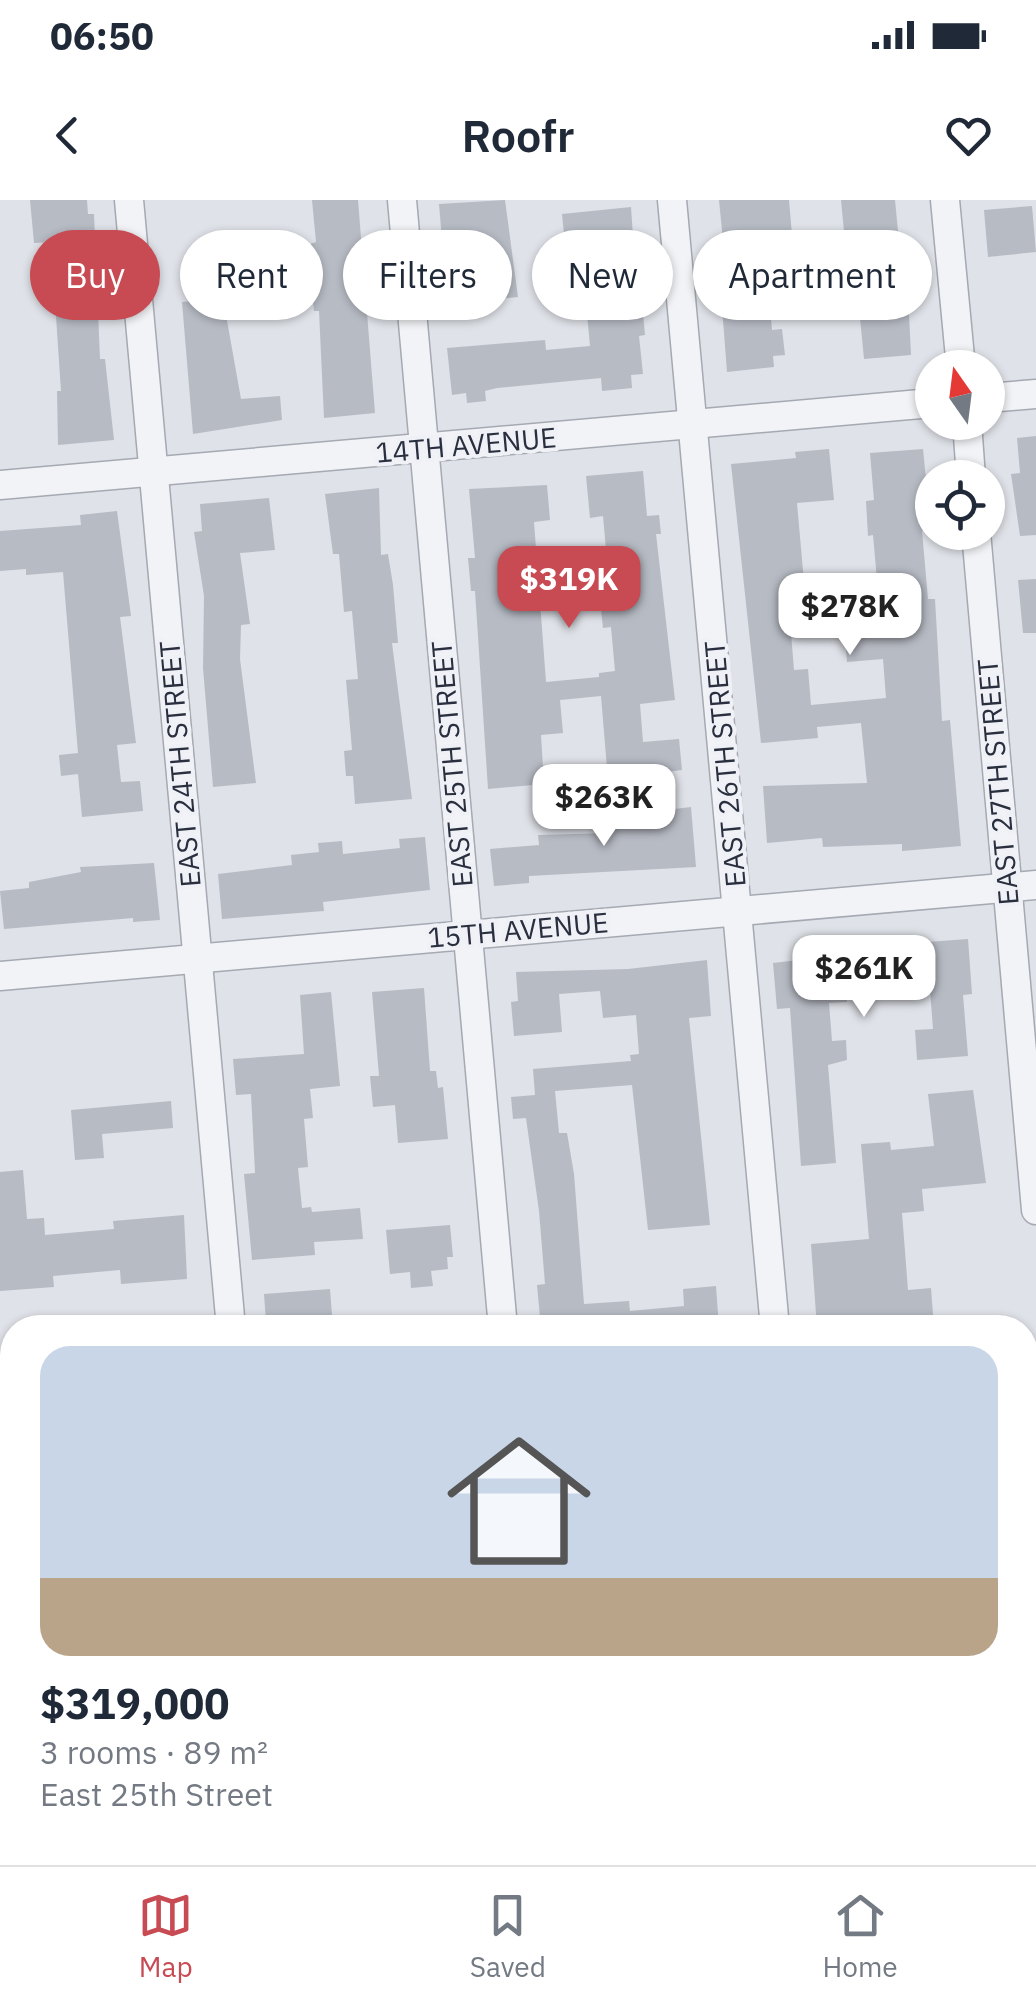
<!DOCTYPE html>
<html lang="en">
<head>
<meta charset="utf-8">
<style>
	:root { --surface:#fff; --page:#f2f2f3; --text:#1f2937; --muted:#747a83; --line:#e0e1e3; --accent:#c84a53 }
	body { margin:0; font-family:"IBM Plex Sans",sans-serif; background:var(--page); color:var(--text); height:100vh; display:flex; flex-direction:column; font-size:38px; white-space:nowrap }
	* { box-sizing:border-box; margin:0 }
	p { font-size:32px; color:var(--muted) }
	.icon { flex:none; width:55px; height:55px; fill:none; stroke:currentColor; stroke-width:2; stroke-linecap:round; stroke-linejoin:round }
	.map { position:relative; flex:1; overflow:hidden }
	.details { position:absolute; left:0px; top:1115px; width:1038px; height:550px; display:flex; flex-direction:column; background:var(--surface); border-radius:40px 40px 0 0; box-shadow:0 2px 8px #0004 }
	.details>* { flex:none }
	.banner { position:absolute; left:30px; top:30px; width:978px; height:90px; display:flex; gap:20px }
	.needle { width:65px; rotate:346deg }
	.tools { position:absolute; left:915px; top:150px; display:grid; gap:20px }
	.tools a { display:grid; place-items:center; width:90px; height:90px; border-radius:50%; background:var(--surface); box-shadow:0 2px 8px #0004; font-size:50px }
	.price { position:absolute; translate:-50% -85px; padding:0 22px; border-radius:20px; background:#fff; color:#222; font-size:32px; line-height:65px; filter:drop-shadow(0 2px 5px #0008) }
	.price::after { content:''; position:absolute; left:50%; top:60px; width:30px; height:22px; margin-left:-15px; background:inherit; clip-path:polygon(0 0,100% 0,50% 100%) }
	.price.selected { background:var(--accent); color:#fff }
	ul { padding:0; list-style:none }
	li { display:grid; align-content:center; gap:20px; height:530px; padding:0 40px }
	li+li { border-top:2px solid var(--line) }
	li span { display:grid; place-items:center; height:310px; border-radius:30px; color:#555 }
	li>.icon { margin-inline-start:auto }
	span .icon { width:180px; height:180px; fill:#fffc; stroke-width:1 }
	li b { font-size:42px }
	.chip { padding:0 35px; border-radius:45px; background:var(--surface); box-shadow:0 2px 8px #0004; font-size:35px; line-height:90px }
	.chip.selected { background:var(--accent); color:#fff }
	.status { display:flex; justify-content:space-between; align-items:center; height:70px; padding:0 50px; background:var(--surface); direction:ltr }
	.status svg { height:28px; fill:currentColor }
	header { display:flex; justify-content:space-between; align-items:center; height:130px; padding:0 40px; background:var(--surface); font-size:45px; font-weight:600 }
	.menu { display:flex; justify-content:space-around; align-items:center; height:140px; border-top:2px solid var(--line); background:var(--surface); font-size:28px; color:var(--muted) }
	.menu a { display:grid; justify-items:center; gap:5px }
	.menu .selected { color:var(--accent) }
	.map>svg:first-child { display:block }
	.building { fill:#b7bbc4 }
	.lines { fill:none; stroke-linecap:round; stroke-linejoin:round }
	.minor-casing { stroke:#a5a9b2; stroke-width:31 }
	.minor { stroke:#f2f3f6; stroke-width:28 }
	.rail-casing { stroke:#7a8191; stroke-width:10 }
	.rail { stroke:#eff1f6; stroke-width:6; stroke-dasharray:19; stroke-linecap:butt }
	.labels { text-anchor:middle; stroke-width:8; stroke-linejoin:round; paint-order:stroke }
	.street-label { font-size:28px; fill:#292f3e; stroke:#eff1f6 }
</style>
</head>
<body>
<div class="status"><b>06:50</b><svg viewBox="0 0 49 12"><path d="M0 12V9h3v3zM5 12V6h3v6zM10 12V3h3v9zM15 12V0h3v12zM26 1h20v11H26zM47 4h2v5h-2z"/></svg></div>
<header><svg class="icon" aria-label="back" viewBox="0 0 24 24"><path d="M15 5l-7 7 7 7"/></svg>Roofr<svg class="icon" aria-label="heart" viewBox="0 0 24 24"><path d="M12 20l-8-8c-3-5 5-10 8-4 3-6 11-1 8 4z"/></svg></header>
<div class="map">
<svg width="1036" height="1665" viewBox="0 0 1036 1665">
	<rect width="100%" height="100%" fill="#dfe2e8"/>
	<g class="building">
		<polygon points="30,0 87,0 88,14 94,14 100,159 105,159 114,240 58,245 57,191 61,191 51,42 34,43"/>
		<polygon points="312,0 358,0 375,213 324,218 319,111 314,111 311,81 302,82 298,48 316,42"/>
		<polygon points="505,0 518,97 453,103 450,75 445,76 439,4"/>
		<polygon points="719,0 789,0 794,58 766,61 772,130 782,129 785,155 773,156 774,167 727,172 720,81 727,81"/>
		<polygon points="841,0 895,0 900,52 906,52 911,155 864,159 860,118 856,119 849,84"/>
		<polygon points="1032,6 1036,52 988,57 984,10"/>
		<polygon points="631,7 635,65 628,65 632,104 642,103 645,135 639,136 643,174 631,175 632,188 602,191 601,178 497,188 485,191 486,201 467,203 466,193 452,195 447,148 545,140 546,150 590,146 586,104 571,105 562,14"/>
		<polygon points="223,98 241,199 280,196 282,220 193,234 182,102"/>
		<polygon points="1036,236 1036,335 1020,336 1011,274 1020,273 1017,238"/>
		<polygon points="829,249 834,300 797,303 804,382 838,379 840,407 797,411 799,432 791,433 794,470 808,469 811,505 886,498 883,459 847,462 845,440 882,436 873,335 868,336 866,301 874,300 870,253 923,249 931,330 922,331 928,399 935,399 942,521 950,520 961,646 902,651 902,644 823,647 822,638 767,643 763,586 867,583 861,523 817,527 818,538 761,543 731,264 796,258 795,252"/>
		<polygon points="643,271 647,316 659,315 661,334 656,334 675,500 640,504 643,542 679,539 682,570 608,580 601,496 560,500 563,533 541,535 544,584 488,589 475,391 471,391 468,358 475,358 469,289 547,285 550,320 534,322 546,482 599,477 599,473 615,471 611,427 603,428 599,391 587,392 585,363 607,361 603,316 590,318 586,276"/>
		<polygon points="379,288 381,355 388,354 393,385 398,443 392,443 412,599 355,604 353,576 346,576 344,551 352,550 346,480 358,479 352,411 344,412 339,354 333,354 325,294"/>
		<polygon points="269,298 275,350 240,353 250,424 241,425 240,459 256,583 213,587 203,468 204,396 194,332 202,331 200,304"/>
		<polygon points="117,311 131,416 120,417 136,543 117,545 121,582 140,581 143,611 82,617 78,574 61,576 59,555 78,553 63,372 26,375 26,369 0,371 0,331 81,325 80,315"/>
		<polygon points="1036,379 1036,433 1023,433 1018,380"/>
		<polygon points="691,607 696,667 529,676 529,683 494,686 490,649 539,645 538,635 611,633 610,617"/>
		<polygon points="425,637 430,690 323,702 324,711 222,719 218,674 292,665 291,655 319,652 318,643 342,641 343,654 400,648 399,639"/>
		<polygon points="154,663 160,720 133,722 133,718 4,729 0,691 29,688 29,682 81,672 80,667"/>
		<polygon points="968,739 972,794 963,795 968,856 917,860 915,830 933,829 930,790 847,797 847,802 829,803 832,841 846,840 847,860 828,865 836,963 801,966 790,808 777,809 773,763 875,751 876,757 927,753 927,742"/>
		<polygon points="707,760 711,816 689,818 710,1025 648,1030 632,885 555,891 559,933 567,933 574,974 584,1104 629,1101 630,1111 684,1106 683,1089 716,1086 719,1128 541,1128 537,1085 545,1084 539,1011 526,918 513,919 511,897 535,895 533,869 631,861 630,855 639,854 636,815 603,818 600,791 559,794 562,832 514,836 511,802 518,801 516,772 628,769"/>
		<polygon points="424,788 430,871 436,871 438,888 443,887 448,939 398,943 395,905 373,907 370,876 379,876 372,792"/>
		<polygon points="331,792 340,886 310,889 313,918 304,919 308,967 298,968 302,1008 311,1007 312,1012 360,1008 363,1039 314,1042 315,1055 252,1060 244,974 255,973 251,894 236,895 233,859 304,854 300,795"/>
		<polygon points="973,890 986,983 922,989 924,1011 902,1013 908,1090 931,1088 934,1128 817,1128 811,1044 869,1039 861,944 890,942 891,950 934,946 928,894"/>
		<polygon points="171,901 173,928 102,934 104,958 75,960 71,910"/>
		<polygon points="23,970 27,1019 44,1018 45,1035 114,1029 113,1021 184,1015 187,1079 121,1084 120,1070 53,1076 54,1087 0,1091 0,972"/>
		<polygon points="450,1025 453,1057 447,1057 448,1069 431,1071 433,1086 411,1088 410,1072 390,1074 386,1030"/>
		<polygon points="330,1089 333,1128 302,1128 301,1119 266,1122 264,1094"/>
	</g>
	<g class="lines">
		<g class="minor-casing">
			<g id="minor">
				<polyline points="129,0 231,1128"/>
				<polyline points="402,0 503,1128"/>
				<polyline points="672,0 775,1128"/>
				<polyline points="945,0 961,168"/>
				<polyline points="988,198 1036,194"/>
				<polyline points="967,222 971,278"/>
				<polyline points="0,285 932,203"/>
				<polyline points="976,332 1036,1010"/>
				<polyline points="0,776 1036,685"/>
				<polyline points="1025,1176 1036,1175"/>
				<polyline points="0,1266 12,1265"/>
				<polyline points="0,1614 5,1665"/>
				<polyline points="275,1652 276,1665"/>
				<polyline points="550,1652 551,1665"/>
				<polyline points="822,1652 823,1665"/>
			</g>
		</g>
		<use href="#minor" class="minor"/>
		<g class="rail-casing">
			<g id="rail">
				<polyline points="0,1552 12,1562"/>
				<polyline points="118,1652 133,1665"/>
			</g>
		</g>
		<use href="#rail" class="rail"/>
	</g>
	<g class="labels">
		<g class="street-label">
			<text transform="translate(466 245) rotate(-5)" y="10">14TH AVENUE</text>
			<text transform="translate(180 564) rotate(-95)" y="10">EAST 24TH STREET</text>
			<text transform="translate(452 564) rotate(-95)" y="10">EAST 25TH STREET</text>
			<text transform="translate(725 564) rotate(-95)" y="10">EAST 26TH STREET</text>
			<text transform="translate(998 582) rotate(-95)" y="10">EAST 27TH STREET</text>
			<text transform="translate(518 730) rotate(-5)" y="10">15TH AVENUE</text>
		</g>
	</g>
</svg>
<div class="tools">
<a><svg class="needle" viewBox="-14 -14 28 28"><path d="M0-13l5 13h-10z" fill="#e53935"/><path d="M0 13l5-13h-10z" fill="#747a83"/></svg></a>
<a><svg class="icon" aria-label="locate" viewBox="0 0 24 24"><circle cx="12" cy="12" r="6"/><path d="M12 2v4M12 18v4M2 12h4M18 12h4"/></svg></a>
</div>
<b class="price selected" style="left:569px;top:431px">$319K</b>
<b class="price" style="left:850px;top:458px">$278K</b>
<b class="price" style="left:604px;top:649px">$263K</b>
<b class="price" style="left:864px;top:820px">$261K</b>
<div class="banner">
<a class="chip selected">Buy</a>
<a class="chip">Rent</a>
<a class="chip">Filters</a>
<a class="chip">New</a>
<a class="chip">Apartment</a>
</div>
<section class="details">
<ul>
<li><span style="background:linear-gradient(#c9d6e8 75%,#b9a48a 0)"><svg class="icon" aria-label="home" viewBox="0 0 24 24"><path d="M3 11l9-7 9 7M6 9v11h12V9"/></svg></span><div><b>$319,000</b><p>3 rooms · 89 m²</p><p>East 25th Street</p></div></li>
</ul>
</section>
</div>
<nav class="menu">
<a class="selected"><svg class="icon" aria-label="map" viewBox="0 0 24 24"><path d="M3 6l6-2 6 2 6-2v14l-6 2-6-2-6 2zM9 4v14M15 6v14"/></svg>Map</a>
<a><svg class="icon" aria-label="saved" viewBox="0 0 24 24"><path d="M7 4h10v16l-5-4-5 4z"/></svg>Saved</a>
<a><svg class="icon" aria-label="home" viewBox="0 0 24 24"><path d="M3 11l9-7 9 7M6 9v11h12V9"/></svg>Home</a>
</nav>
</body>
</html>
